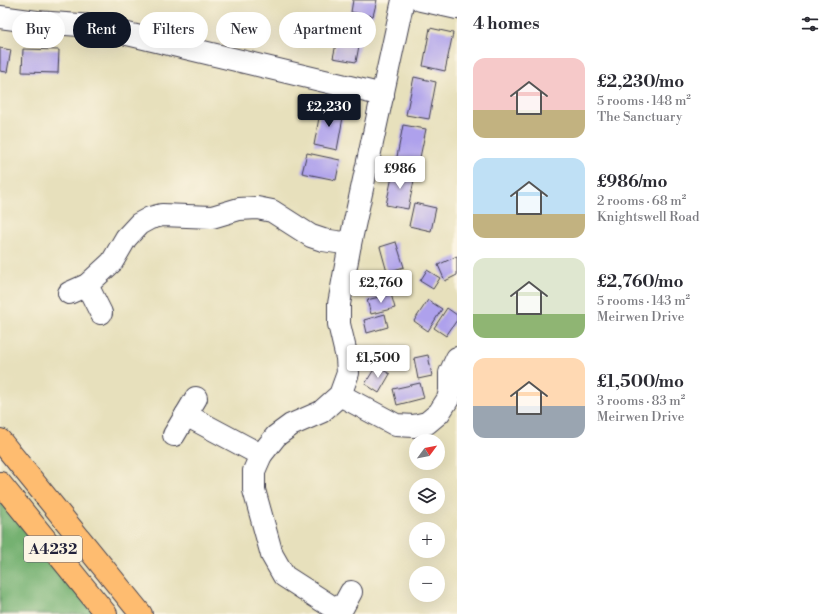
<!DOCTYPE html>
<html lang="en">
<head>
<meta charset="utf-8">
<style>
	:root { --surface:#fff; --page:#f7f7f7; --text:#2b2b33; --muted:#7c7c81; --accent:#111827 }
	body { margin:0; font-family:"Libre Bodoni",serif; background:var(--page); color:var(--text); height:100vh; display:flex; flex-direction:column; font-size:15px; white-space:nowrap }
	* { box-sizing:border-box; margin:0 }
	p { font-size:13px; color:var(--muted) }
	.icon { flex:none; width:22px; height:22px; fill:none; stroke:currentColor; stroke-width:2; stroke-linecap:round; stroke-linejoin:round }
	.map { position:relative; flex:1; overflow:hidden }
	.details { display:flex; flex-direction:column; background:var(--surface); width:380px }
	.details>* { flex:none }
	.guide { position:absolute; left:12px; top:12px; width:380px; height:36px; display:flex; gap:8px }
	.needle { width:26px; rotate:58deg }
	.controls { position:absolute; left:409px; top:434px; display:grid; gap:8px }
	.controls a { display:grid; place-items:center; width:36px; height:36px; border-radius:50%; background:var(--surface); box-shadow:0 4px 16px #0002; font-size:20px }
	.price { position:absolute; translate:-50% -34px; padding:0 9px; border-radius:4px; background:#fff; color:#222; font-size:13px; line-height:26px; filter:drop-shadow(0 1px 2px #0008) }
	.price::after { content:''; position:absolute; left:50%; top:24px; width:12px; height:9px; margin-left:-6px; background:inherit; clip-path:polygon(0 0,100% 0,50% 100%) }
	.price.active { background:var(--accent); color:#fff }
	ul { padding:0; list-style:none }
	li { display:flex; align-items:center; gap:12px; height:100px; padding:0 16px }
	li span { display:grid; place-items:center; flex:none; width:112px; height:80px; border-radius:12px; color:#555 }
	li>.icon { margin-inline-start:auto }
	span .icon { width:48px; height:48px; fill:#fffc; stroke-width:1 }
	li b { font-size:17px }
	h2 { display:flex; justify-content:space-between; align-items:center; height:48px; padding:0 16px; font-size:17px }
	.chip { padding:0 14px; border-radius:18px; background:var(--surface); box-shadow:0 4px 16px #0002; font-size:14px; line-height:36px }
	.chip.active { background:var(--accent); color:#fff }
	main { display:flex; flex:1; min-height:0 }
	.map>svg:first-child { display:block }
	.forest { fill:#74b171; stroke:#4b6a56 }
	.building { fill:#aea1ec }
	.lines { fill:none; stroke-linecap:round; stroke-linejoin:round }
	.minor-casing { stroke:#403e4e; stroke-width:24 }
	.major-casing { stroke:#403e4e; stroke-width:24 }
	.minor { stroke:#fff; stroke-width:22 }
	.major { stroke:#febc70; stroke-width:22 }
	.labels { text-anchor:middle; stroke-width:3; stroke-linejoin:round; paint-order:stroke }
	.shield { fill:#fcf5e5; stroke:#63616e; stroke-width:1 }
	.shield-label { font-size:15px; font-weight:bold; fill:#22223b }
</style>
</head>
<body>
<main>
<div class="map">
<svg width="457" height="614" viewBox="0 0 457 614">
	<rect width="100%" height="100%" fill="#fcf5e5"/>
	<filter id="ink" filterUnits="userSpaceOnUse"><feTurbulence type="fractalNoise" baseFrequency=".025" numOctaves="2"/><feDisplacementMap in="SourceGraphic" scale="8" xChannelSelector="R" yChannelSelector="G"/><feConvolveMatrix kernelMatrix="1 2 1 2 8 2 1 2 1" color-interpolation-filters="sRGB"/></filter>
	<filter id="wash" filterUnits="userSpaceOnUse"><feTurbulence type="fractalNoise" baseFrequency=".012" numOctaves="4" result="noise"/><feDisplacementMap in="SourceGraphic" scale="16" xChannelSelector="R" yChannelSelector="G"/><feGaussianBlur stdDeviation="0.9" result="paint"/><feColorMatrix in="noise" values="0 0 0 0 0 0 0 0 0 0 0 0 0 0 0 0 0 1.4 0 .05"/><feComposite in="paint" operator="in"/></filter>
	<g filter="url(#wash)">
		<rect width="100%" height="100%" fill="#e7e0bc"/>
		<polygon class="forest" points="0,490 95,614 0,614"/>
		<g id="blocks">
			<g class="building">
				<polygon points="353,0 377,0 373,16 351,12"/>
				<polygon points="341,20 363,24 356,62 333,58"/>
				<polygon points="430,28 453,33 445,71 423,66"/>
				<polygon points="0,48 11,50 7,72 0,71"/>
				<polygon points="23,49 59,50 58,73 22,72"/>
				<polygon points="414,77 436,82 429,119 406,115"/>
				<polygon points="321,107 344,112 337,150 314,145"/>
				<polygon points="403,125 426,129 418,167 396,162"/>
				<polygon points="307,153 340,160 336,180 302,173"/>
				<polygon points="393,172 415,176 408,209 386,205"/>
				<polygon points="414,203 436,208 431,231 409,226"/>
				<polygon points="396,242 404,267 387,272 380,247"/>
				<polygon points="457,256 457,275 445,281 438,265"/>
				<polygon points="427,270 440,278 433,289 420,281"/>
				<polygon points="397,273 401,286 385,291 382,278"/>
				<polygon points="391,294 395,308 371,314 367,300"/>
				<polygon points="428,300 442,309 428,331 414,321"/>
				<polygon points="447,308 457,315 457,320 446,336 434,328"/>
				<polygon points="385,314 388,327 367,333 364,320"/>
				<polygon points="428,355 432,376 418,379 414,358"/>
				<polygon points="376,366 390,374 379,393 365,384"/>
				<polygon points="420,383 424,398 397,405 393,389"/>
			</g>
		</g>
	</g>
	<g filter="url(#ink)">
		<use href="#blocks" fill-opacity="0" stroke="#403e4e" stroke-width="1"/>
		<g class="lines">
			<g class="minor-casing">
				<g id="minor">
					<polyline points="421,0 457,8"/>
					<polyline points="0,17 37,22 94,26 383,95"/>
					<polyline points="87,285 101,313"/>
					<polyline points="69,293 87,285 112,262 126,238 139,224 150,218 162,215 212,217 239,209 257,208 272,211 311,236 323,240 350,244"/>
					<polyline points="340,395 396,425 414,426 427,423 439,413 448,399 450,391 450,373 457,358"/>
					<polyline points="186,415 261,455"/>
					<polyline points="174,435 196,398"/>
					<polyline points="340,612 284,576 272,555 254,490 254,471 261,455 276,436 291,425 321,412 340,395 348,373 347,358 339,324 339,304 350,244 403,0"/>
					<polyline points="339,614 351,592"/>
				</g>
			</g>
			<g class="major-casing">
				<g id="major">
					<polyline points="0,440 141,614"/>
					<polyline points="0,483 106,614"/>
				</g>
			</g>
			<use href="#minor" class="minor"/>
			<use href="#major" class="major"/>
		</g>
	</g>
	<g class="labels">
		<rect class="shield" x="24" y="536" width="58" height="26" rx="3"/>
		<g class="shield-label">
			<text x="53" y="554">A4232</text>
		</g>
	</g>
</svg>
<div class="controls">
<a><svg class="needle" viewBox="-14 -14 28 28"><path d="M0-13l5 13h-10z" fill="#e53935"/><path d="M0 13l5-13h-10z" fill="#7c7c81"/></svg></a>
<a><svg class="icon" aria-label="layers" viewBox="0 0 24 24"><path d="M12 4l9 5-9 5-9-5zM3 14l9 5 9-5"/></svg></a>
<a>+</a>
<a>−</a>
</div>
<b class="price active" style="left:329px;top:128px">£2,230</b>
<b class="price" style="left:400px;top:190px">£986</b>
<b class="price" style="left:381px;top:304px">£2,760</b>
<b class="price" style="left:378px;top:379px">£1,500</b>
<div class="guide">
<a class="chip">Buy</a>
<a class="chip active">Rent</a>
<a class="chip">Filters</a>
<a class="chip">New</a>
<a class="chip">Apartment</a>
</div>
</div>
<section class="details">
<h2>4 homes<svg class="icon" aria-label="filters" viewBox="0 0 24 24"><path d="M4 7h16M4 17h16"/><circle cx="9" cy="7" r="2"/><circle cx="15" cy="17" r="2"/></svg></h2>
<ul>
<li><span style="background:linear-gradient(#f6c9c9 65%,#c2b280 0)"><svg class="icon" aria-label="home" viewBox="0 0 24 24"><path d="M3 11l9-7 9 7M6 9v11h12V9"/></svg></span><div><b>£2,230/mo</b><p>5 rooms · 148 m²</p><p>The Sanctuary</p></div></li>
<li><span style="background:linear-gradient(#bfe0f5 70%,#c2b280 0)"><svg class="icon" aria-label="home" viewBox="0 0 24 24"><path d="M3 11l9-7 9 7M6 9v11h12V9"/></svg></span><div><b>£986/mo</b><p>2 rooms · 68 m²</p><p>Knightswell Road</p></div></li>
<li><span style="background:linear-gradient(#dfe7d0 70%,#8fb573 0)"><svg class="icon" aria-label="home" viewBox="0 0 24 24"><path d="M3 11l9-7 9 7M6 9v11h12V9"/></svg></span><div><b>£2,760/mo</b><p>5 rooms · 143 m²</p><p>Meirwen Drive</p></div></li>
<li><span style="background:linear-gradient(#ffd9b3 60%,#9aa5b1 0)"><svg class="icon" aria-label="home" viewBox="0 0 24 24"><path d="M3 11l9-7 9 7M6 9v11h12V9"/></svg></span><div><b>£1,500/mo</b><p>3 rooms · 83 m²</p><p>Meirwen Drive</p></div></li>
</ul>
</section>
</main>
</body>
</html>
